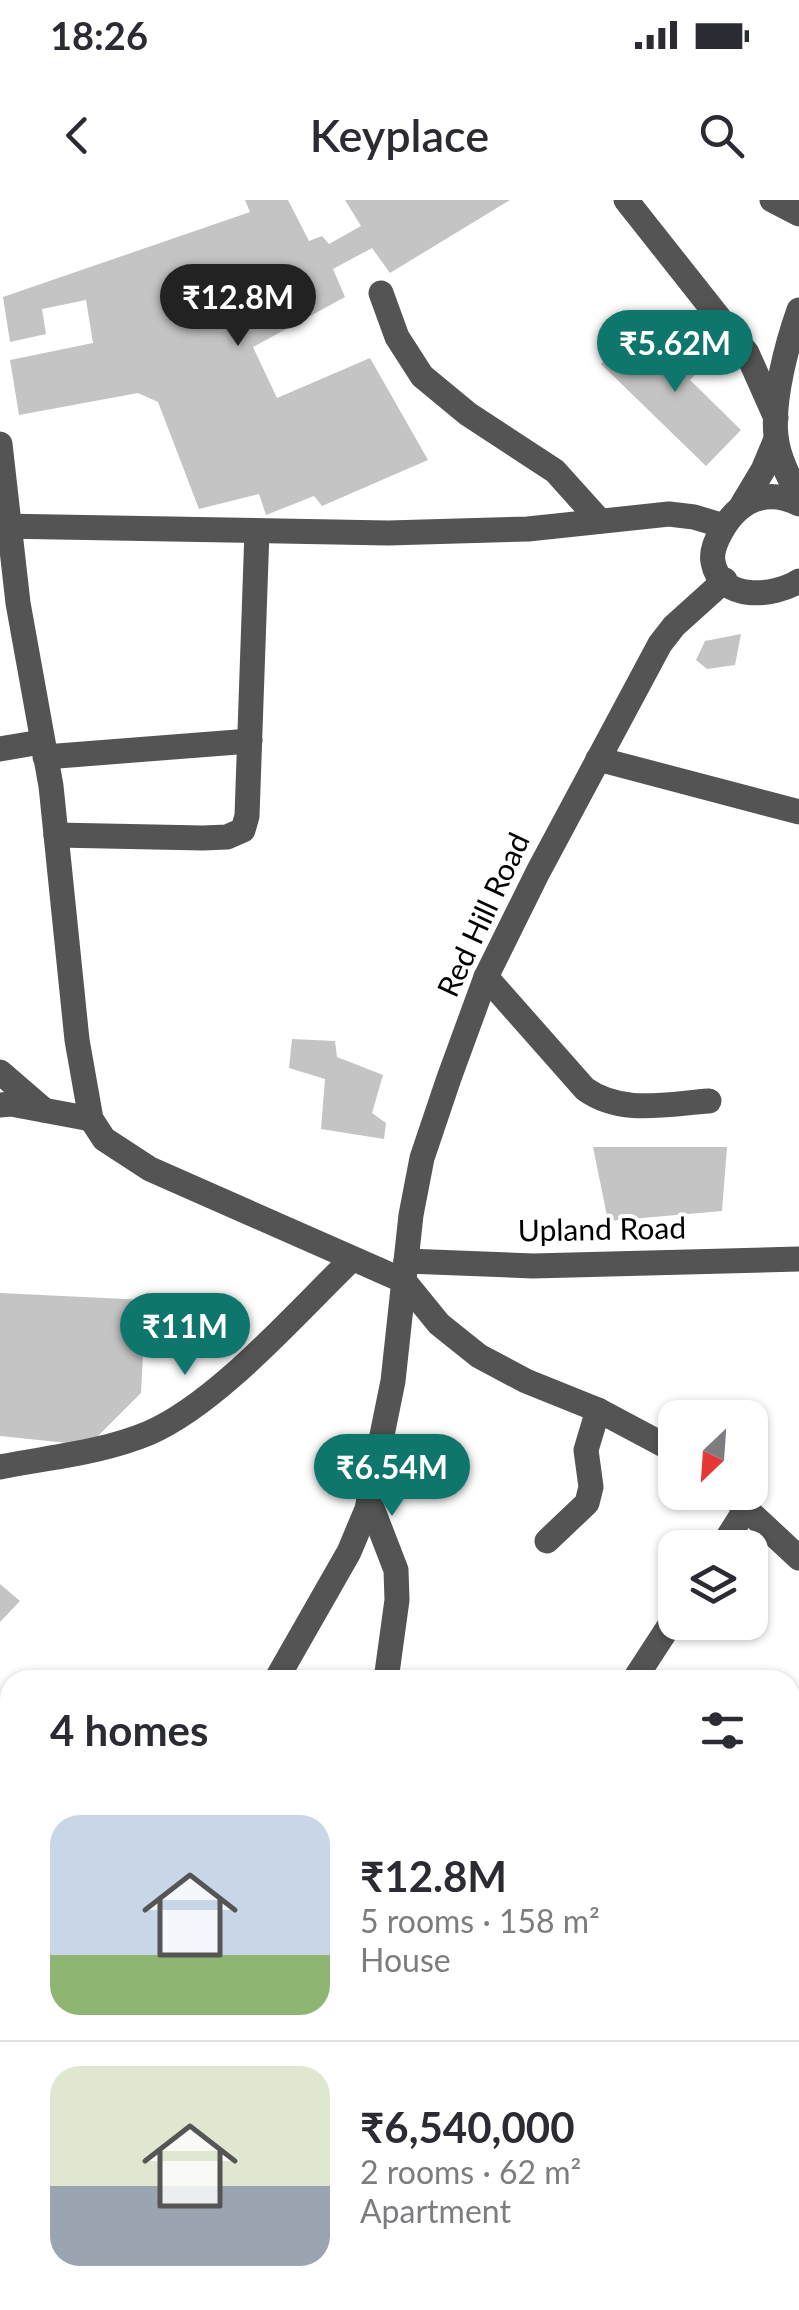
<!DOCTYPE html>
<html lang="en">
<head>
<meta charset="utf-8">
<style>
	:root { --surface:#fff; --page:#f7f7f7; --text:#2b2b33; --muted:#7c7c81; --line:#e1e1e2; --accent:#0f766e }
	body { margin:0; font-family:Lato,sans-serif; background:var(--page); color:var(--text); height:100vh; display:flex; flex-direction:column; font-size:38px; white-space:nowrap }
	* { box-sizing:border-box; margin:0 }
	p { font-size:32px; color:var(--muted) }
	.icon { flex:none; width:55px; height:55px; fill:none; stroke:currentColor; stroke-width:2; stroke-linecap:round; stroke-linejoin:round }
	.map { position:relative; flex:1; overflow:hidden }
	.sheet { position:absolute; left:0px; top:1470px; width:800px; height:640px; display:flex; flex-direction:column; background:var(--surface); border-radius:30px 30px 0 0; box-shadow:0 2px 8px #0004 }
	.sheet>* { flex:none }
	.needle { width:65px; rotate:205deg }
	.fabs { position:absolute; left:658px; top:1200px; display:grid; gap:20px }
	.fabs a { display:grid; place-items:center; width:110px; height:110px; border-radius:20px; background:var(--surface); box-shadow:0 2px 8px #0004; font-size:50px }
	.price { position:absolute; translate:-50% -85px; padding:0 22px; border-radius:35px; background:var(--accent); color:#fff; font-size:32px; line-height:65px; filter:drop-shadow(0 2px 5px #0008) }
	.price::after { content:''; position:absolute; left:50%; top:60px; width:30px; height:22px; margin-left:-15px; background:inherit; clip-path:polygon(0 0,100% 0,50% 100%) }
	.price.current { background:#222; color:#fff }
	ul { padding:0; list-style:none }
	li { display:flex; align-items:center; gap:30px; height:250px; padding:0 50px }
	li+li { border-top:2px solid var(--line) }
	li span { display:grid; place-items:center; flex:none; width:280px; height:200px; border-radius:30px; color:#555 }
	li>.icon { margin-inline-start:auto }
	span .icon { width:120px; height:120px; fill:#fffc; stroke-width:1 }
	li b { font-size:42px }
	h2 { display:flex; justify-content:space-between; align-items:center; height:120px; padding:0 50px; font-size:42px }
	.status { display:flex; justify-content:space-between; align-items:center; height:70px; padding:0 50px; background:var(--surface); direction:ltr }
	.status svg { height:28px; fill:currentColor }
	header { display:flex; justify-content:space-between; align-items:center; height:130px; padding:0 50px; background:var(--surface); font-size:45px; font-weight:600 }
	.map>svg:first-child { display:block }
	.building { fill:#c4c4c4 }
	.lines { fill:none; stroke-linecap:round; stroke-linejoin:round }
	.minor { stroke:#545454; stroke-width:25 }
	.labels { text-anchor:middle; stroke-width:8; stroke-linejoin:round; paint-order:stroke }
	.street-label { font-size:30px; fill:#000; stroke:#fff }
</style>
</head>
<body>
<div class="status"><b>18:26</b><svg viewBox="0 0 49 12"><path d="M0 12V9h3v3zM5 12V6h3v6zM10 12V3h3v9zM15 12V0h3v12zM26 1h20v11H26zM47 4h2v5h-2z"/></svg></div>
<header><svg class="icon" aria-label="back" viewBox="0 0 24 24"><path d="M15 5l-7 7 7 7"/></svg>Keyplace<svg class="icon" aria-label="search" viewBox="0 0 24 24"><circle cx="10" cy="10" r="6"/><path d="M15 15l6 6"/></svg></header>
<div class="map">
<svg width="799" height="2110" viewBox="0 0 799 2110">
	<rect width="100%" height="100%" fill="#fff"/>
	<g class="building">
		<polygon points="245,0 288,0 309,41 322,36 329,44 361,26 345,0 510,0 390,73 372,48 333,69 345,97 253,147 277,198 370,158 428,260 322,306 314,296 266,315 259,294 199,309 158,202 138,193 19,215 10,160 93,143 86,100 42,109 46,134 10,142 3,97 250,12"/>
		<polygon points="682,131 710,159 690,180 741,230 706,266 601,164 624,140 650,165"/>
		<polygon points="741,434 735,465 707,469 696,460 705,441"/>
		<polygon points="292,839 335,841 337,857 383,875 372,913 386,923 384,939 321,929 325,879 289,868"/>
		<polygon points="593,947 727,947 722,1011 608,1021"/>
		<polygon points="0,1093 146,1100 141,1193 92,1242 77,1244 0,1236"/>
		<polygon points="0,1384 20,1401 0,1422"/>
	</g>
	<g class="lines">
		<g class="minor">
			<polyline points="626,0 747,153 776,218"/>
			<polyline points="772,0 799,14"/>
			<polyline points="381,93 397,137 422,176 468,214 555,271 600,321"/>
			<path d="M799 110C787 144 772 200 776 236 778 257 789 278 799 296"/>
			<polyline points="0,244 18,403 51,586 77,840 91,919 104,939 150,969 404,1081 439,1124 479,1156 526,1181 598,1210 675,1251"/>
			<path d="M799 304C766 287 738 301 721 332 716 341 711 351 713 362 720 402 774 397 799 381"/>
			<polyline points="742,305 763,270 776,239"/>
			<polyline points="0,326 388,333 528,329 669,314 694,317 724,326"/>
			<polyline points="0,549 41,542"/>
			<polyline points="45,557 250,541"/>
			<polyline points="598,559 799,612"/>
			<polyline points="56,635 203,638 227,637 243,630 247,616 257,331"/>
			<path d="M486 777 585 889C621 915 666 904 709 901"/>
			<polyline points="0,872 44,910"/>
			<polyline points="0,905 11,904 91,919"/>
			<polyline points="406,1061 533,1066 799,1059"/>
			<path d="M0 1267C50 1257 101 1253 149 1233 218 1203 296 1113 352 1059"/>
			<polyline points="728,1292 799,1358"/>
			<polyline points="369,1300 396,1370 397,1400 386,1480"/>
			<polyline points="547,1341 587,1303 591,1287 586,1250 598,1210"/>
			<polyline points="721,1348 747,1307"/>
			<polyline points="276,1480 349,1352 367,1309 393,1181 411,1015 422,958 449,878 486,777 538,672 660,444 674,426 725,380"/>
			<polyline points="634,1480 675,1417"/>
			<polyline points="790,1630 799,1630"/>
			<polyline points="0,1862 10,1846"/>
			<polyline points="790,1901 799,1903"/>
			<polyline points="790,1950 799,1945"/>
			<polyline points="0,2105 22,2110"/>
			<polyline points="501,2110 503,2100"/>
			<polyline points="683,2110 685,2100"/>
		</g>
	</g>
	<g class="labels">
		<g class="street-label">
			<text transform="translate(484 715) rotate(-65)" y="10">Red Hill Road</text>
			<text transform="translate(602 1030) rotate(-1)" y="10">Upland Road</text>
		</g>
	</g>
</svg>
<div class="fabs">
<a><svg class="needle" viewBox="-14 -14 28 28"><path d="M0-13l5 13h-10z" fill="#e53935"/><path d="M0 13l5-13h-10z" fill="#7c7c81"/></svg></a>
<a><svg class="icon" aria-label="layers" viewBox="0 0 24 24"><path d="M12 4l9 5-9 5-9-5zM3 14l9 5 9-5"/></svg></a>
</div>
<b class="price current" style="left:238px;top:149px">₹12.8M</b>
<b class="price" style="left:675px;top:195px">₹5.62M</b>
<b class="price" style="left:185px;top:1178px">₹11M</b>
<b class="price" style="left:392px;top:1319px">₹6.54M</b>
<section class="sheet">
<h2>4 homes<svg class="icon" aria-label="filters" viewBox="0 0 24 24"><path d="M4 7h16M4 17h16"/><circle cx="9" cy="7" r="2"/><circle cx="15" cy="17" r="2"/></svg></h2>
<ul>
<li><span style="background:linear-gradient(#c9d6e8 70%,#8fb573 0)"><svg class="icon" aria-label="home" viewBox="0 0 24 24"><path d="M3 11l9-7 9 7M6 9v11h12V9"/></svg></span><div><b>₹12.8M</b><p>5 rooms · 158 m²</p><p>House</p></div></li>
<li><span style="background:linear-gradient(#dfe7d0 60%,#9aa5b1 0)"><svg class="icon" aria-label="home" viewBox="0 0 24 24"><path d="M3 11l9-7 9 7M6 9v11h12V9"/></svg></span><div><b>₹6,540,000</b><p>2 rooms · 62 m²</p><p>Apartment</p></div></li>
</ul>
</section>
</div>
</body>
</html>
